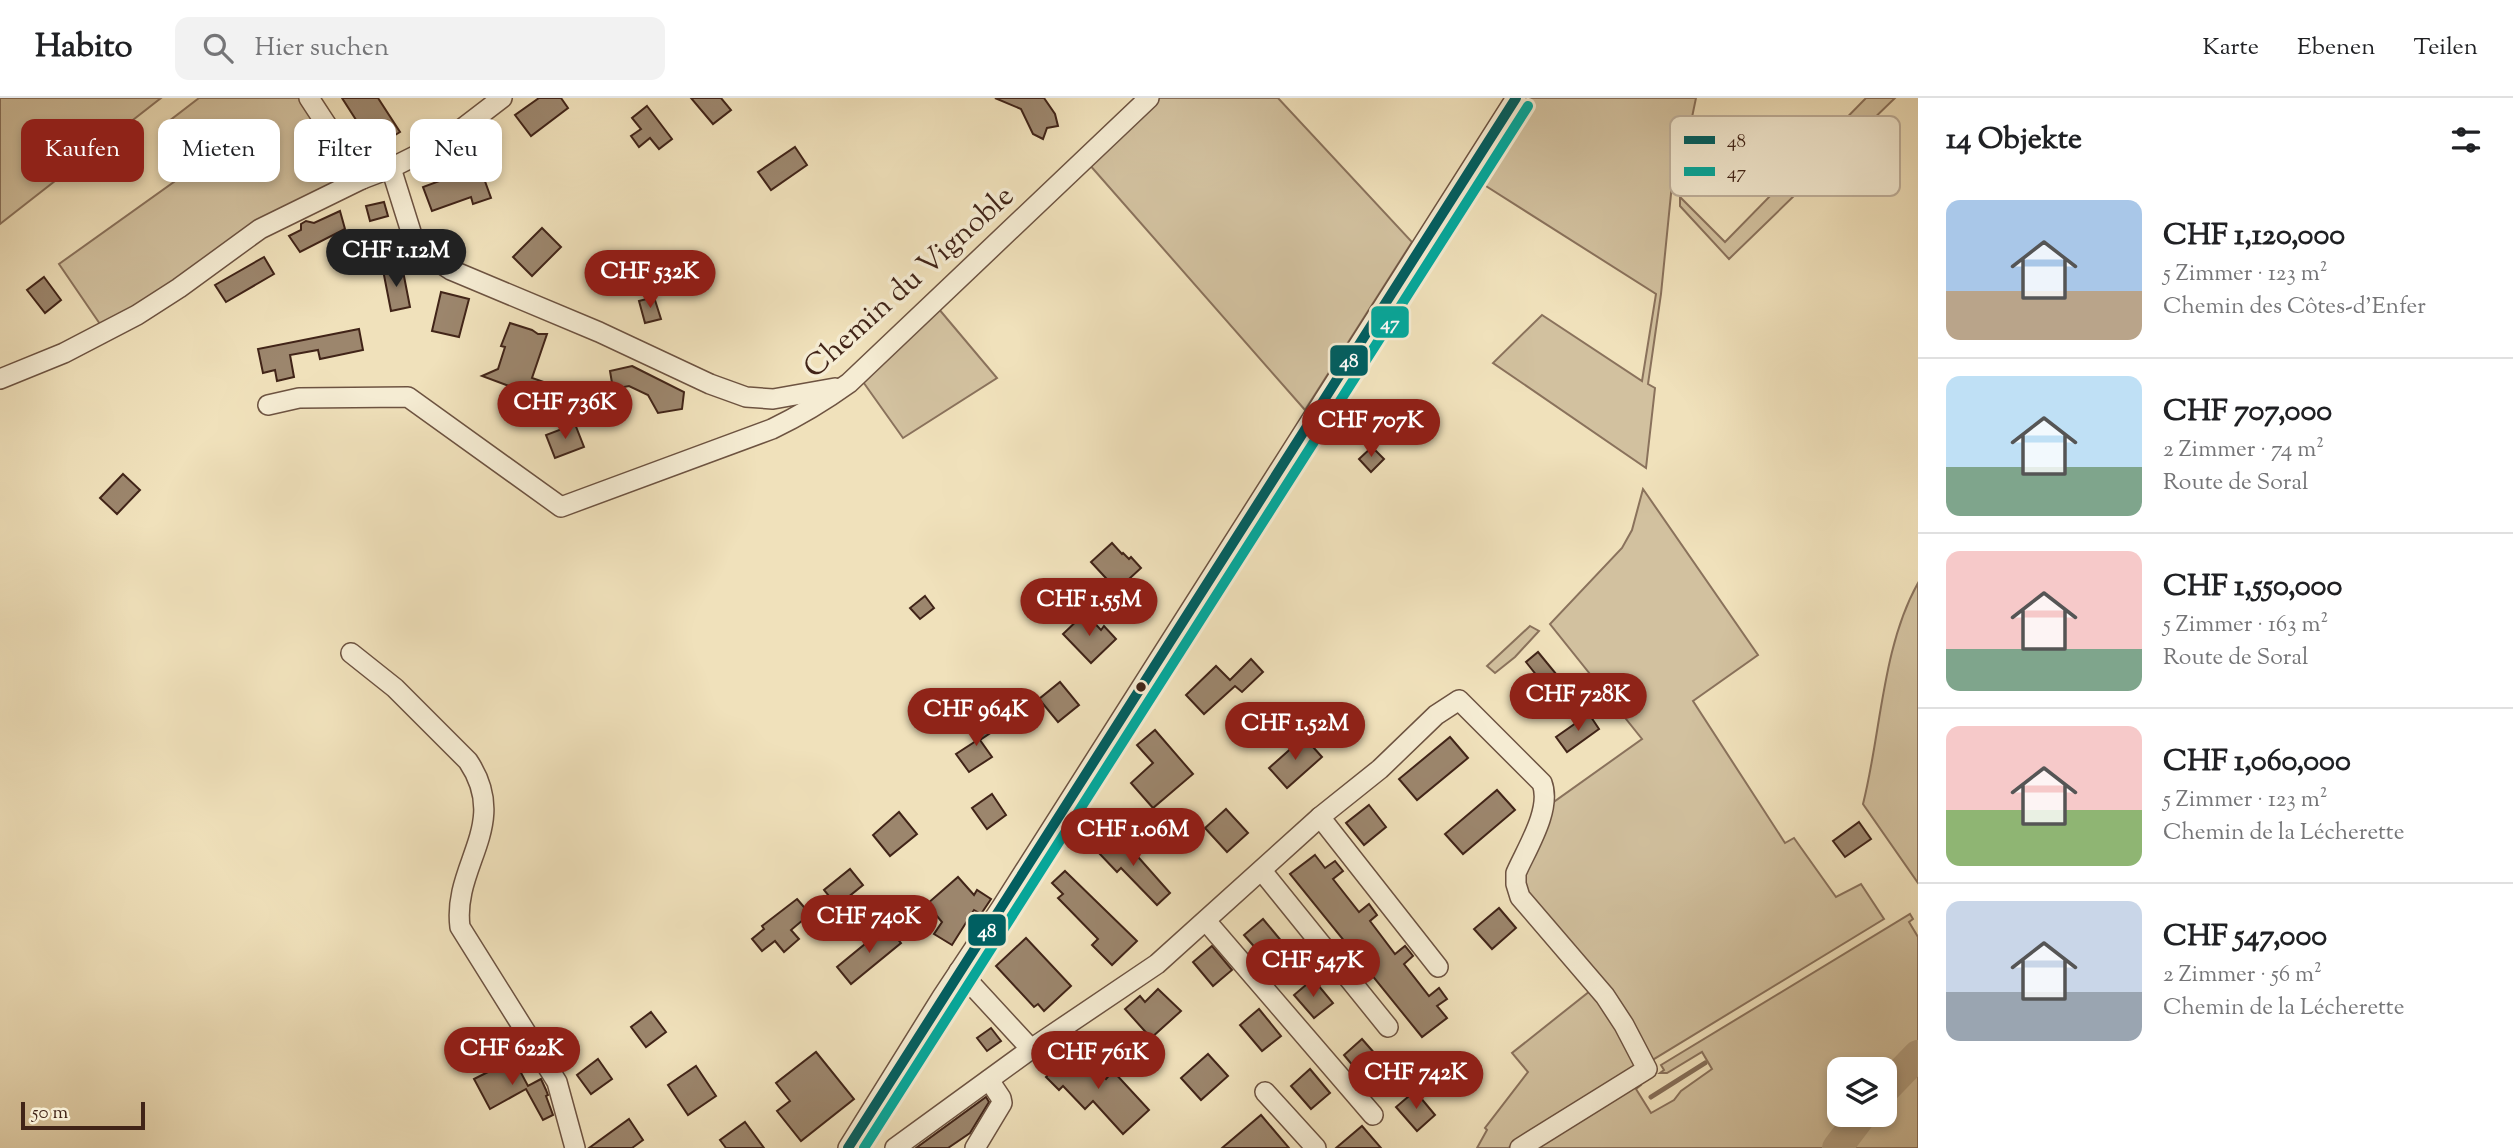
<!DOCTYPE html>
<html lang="de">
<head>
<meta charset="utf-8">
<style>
	:root { --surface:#fff; --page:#f2f2f2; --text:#202124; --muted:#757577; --line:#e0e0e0; --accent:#8f2418 }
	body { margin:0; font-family:"Sorts Mill Goudy",serif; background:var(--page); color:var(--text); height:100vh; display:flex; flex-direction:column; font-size:26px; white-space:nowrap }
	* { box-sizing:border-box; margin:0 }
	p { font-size:23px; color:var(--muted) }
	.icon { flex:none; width:38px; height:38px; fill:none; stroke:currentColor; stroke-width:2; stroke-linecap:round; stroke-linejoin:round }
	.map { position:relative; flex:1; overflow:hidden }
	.panel { display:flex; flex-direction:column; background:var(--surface); width:595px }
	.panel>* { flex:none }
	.guide { position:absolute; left:21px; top:21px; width:665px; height:63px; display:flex; gap:14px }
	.tools { position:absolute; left:1827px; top:959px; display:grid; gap:14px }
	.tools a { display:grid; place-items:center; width:70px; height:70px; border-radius:14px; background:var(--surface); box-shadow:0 4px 10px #0003; font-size:35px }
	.scale { position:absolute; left:21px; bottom:18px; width:124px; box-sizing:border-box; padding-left:7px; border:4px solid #412418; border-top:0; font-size:19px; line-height:24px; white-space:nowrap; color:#412418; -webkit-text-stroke:5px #f5ecd3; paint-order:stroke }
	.price { position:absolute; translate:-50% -60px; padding:0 16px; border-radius:24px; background:var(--accent); color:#fff; font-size:23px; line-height:46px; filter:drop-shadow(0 2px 4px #0008) }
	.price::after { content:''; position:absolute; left:50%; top:42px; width:21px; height:16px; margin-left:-10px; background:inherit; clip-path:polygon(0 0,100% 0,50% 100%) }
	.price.selected { background:#222; color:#fff }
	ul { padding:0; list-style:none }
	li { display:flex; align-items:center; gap:21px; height:175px; padding:0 28px }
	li+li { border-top:2px solid var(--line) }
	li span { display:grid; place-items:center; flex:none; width:196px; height:140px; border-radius:14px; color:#555 }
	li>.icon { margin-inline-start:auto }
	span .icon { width:84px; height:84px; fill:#fffc; stroke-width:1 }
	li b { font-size:30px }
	h2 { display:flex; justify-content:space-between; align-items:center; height:84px; padding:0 28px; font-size:30px }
	.chip { padding:0 24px; border-radius:14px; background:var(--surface); box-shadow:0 4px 10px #0003; font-size:24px; line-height:63px }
	.chip.selected { background:var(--accent); color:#fff }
	header { display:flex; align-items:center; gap:42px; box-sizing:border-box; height:98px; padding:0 35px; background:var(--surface); border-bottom:2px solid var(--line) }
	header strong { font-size:33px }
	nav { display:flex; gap:38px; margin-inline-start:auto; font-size:24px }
	.search { width:490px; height:63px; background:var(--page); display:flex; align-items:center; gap:18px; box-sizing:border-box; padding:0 24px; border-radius:14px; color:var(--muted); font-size:26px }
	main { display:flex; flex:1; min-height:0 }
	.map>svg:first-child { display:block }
	.green { fill:#d2c19f; stroke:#8a725c; stroke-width:2; fill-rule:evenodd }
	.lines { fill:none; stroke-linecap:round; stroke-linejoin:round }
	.stream { stroke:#866f59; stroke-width:5 }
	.river { stroke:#b4a184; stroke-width:30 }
	.building { fill:#9c866d; stroke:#412418; stroke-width:2 }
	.minor-casing { stroke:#6d5341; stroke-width:22 }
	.minor { stroke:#f5ecd3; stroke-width:19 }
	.bus-1-casing { stroke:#f5ecd3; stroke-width:16 }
	.bus-2-casing { stroke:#f5ecd3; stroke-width:16 }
	.bus-1 { stroke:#005f61; stroke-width:10 }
	.bus-2 { stroke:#03a99d; stroke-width:10 }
	.bus-dot { fill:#412418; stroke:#f5ecd3; stroke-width:2.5 }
	.labels { text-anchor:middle; stroke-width:7; stroke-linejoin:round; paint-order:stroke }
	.street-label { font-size:30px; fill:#412418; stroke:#f5ecd3 }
	.key { fill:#f5ecd3; stroke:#bfb09b; stroke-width:2 }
	.key-label { font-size:19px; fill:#412418 }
	.line-badge { stroke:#f5ecd3; stroke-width:2.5 }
	.badge-label { font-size:19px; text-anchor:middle; font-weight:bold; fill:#fff }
</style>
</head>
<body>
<header>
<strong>Habito</strong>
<div class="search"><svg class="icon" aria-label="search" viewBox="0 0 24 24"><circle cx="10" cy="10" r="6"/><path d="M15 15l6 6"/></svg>Hier suchen</div>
<nav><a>Karte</a><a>Ebenen</a><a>Teilen</a></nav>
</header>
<main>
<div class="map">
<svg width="1918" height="1050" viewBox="0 0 1918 1050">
	<rect width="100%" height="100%" fill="#f0e1bb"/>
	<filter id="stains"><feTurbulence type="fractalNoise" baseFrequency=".00286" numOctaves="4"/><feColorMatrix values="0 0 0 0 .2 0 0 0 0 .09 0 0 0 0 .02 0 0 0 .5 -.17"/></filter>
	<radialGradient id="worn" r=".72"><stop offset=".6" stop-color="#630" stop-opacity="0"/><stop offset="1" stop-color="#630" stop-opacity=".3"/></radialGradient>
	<g class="green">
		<polygon points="0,0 161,0 0,126"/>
		<polygon points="199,0 302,0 348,71 345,79 102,229 59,166 192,71 160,30"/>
		<polygon points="1155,0 1278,0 1412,144 1305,312 1088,65"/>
		<polygon points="1530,0 1696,0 1690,29 1679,28 1676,46 1661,196 1648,286 1655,290 1646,370 1493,265 1542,217 1642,283 1656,196 1478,83 1513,27 1521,25 1519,16"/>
		<polygon points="1866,0 1895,0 1729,161 1680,108 1680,99 1725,144"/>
		<polygon points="938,210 997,280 903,340 861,281"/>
		<polygon points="1643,391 1758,557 1693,603 1785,745 1794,740 1836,799 1861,786 1884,821 1508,1050 1477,1050 1487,1032 1485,1030 1528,974 1512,955 1600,885 1522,788 1551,706 1642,641 1550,526 1622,450 1632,432"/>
		<path d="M1918 485V785L1863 706C1881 635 1882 549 1918 485Z"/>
		<polygon points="1530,528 1539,533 1515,559 1495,575 1487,568"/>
		<path d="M1910 816 1913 821 1909 824 1918 839V1050H1526L1638 981 1641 987 1636 991 1651 1015 1674 1002 1681 993 1712 971 1702 954 1667 975H1660L1664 972 1661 967ZM1839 971H1885V1017H1839Z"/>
	</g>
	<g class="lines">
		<polyline class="stream" points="1651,999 1705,965"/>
		<g class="river">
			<polyline points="1885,991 1918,957"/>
			<polyline points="1837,1050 1862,1017"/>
		</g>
	</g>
	<g class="building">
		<polygon points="342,0 378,0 400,34 374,50"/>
		<polygon points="539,0 561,0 568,10 531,38 515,17"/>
		<polygon points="691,0 721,0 731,12 713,26"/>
		<polygon points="995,0 1044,0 1055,16 1058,28 1047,30 1043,41 1033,36 1021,11"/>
		<polygon points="647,8 672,41 659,51 650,40 639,49 631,38 641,31 632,20"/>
		<polygon points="478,38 485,57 470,62 464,44"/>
		<polygon points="795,49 807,67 771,92 758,74"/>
		<polygon points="478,64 491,100 473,106 471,99 432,113 423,89 461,75 459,71"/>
		<polygon points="384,104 388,118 370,123 366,108"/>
		<polygon points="340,113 345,131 300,154 289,138 301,132 301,126 306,123 314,125"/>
		<polygon points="542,130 561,149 532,178 513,159"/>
		<polygon points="264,159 274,176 226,204 215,187"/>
		<polygon points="402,168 410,209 391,213 383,172"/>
		<polygon points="44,179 61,202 45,215 27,192"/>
		<polygon points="441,194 469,201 459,239 432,233"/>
		<polygon points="654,199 661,221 645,225 639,203"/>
		<polygon points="510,225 532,232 538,236 547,236 532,280 561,290 541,300 482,278 498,271 505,249 501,248"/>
		<polygon points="359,231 363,252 320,261 318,252 290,257 294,279 277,283 275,272 263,275 258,251"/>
		<polygon points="632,268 684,294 682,311 658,315 648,297 629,288 613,291 610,273"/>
		<polygon points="575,326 584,349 555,360 546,337"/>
		<polygon points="1372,349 1384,361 1371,374 1359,361"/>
		<polygon points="123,376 140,392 117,416 100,400"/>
		<polygon points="1112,445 1122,456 1123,455 1129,461 1131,459 1141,470 1117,492 1091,464"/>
		<polygon points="925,498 934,510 920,521 910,510"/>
		<polygon points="1085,515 1101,532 1104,528 1116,541 1091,565 1063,536"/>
		<polygon points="1538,554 1566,588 1553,598 1526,564"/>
		<polygon points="1251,561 1263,574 1242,594 1235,588 1204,616 1186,597 1216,568 1230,582"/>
		<polygon points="1060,584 1079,607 1058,624 1039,601"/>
		<polygon points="1589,616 1599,631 1567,654 1556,639"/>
		<polygon points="983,621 992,634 980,642 992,659 969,674 956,656 979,641 970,629"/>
		<polygon points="1155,632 1193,676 1153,710 1131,685 1153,665 1137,647"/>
		<polygon points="1304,639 1322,659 1287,690 1269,670"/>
		<polygon points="1450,639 1468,660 1417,702 1399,681"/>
		<polygon points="1497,692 1515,712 1463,756 1445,736"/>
		<polygon points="992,696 1006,717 987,731 972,710"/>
		<polygon points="1369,707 1386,729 1364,747 1346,725"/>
		<polygon points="1226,711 1248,735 1227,754 1205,730"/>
		<polygon points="899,714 917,736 890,758 873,737"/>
		<polygon points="1859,724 1871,741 1845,759 1833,743"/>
		<polygon points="1116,734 1170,795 1157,807 1121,770 1117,774 1097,753"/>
		<polygon points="1315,757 1325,770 1335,763 1343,773 1333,781 1359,814 1369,806 1377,817 1370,823 1395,856 1405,848 1413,858 1404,866 1429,898 1439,890 1447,901 1437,908 1447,920 1422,939 1290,776"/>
		<polygon points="850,771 863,787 837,808 824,792"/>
		<polygon points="1065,773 1137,843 1112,867 1092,847 1098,841 1058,800 1063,796 1052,785"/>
		<polygon points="958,779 974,797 977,792 991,801 981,816 974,812 952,847 934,836 942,824 927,806"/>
		<polygon points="797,801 810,816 791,832 799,841 784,854 775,843 762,853 752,841 764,831 762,828"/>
		<polygon points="1499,810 1516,830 1492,851 1474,831"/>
		<polygon points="1263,821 1283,845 1265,861 1244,837"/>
		<polygon points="887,828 901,845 851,886 837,869"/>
		<polygon points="1026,840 1071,888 1044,913 1038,906 1034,909 996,868"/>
		<polygon points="1212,848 1232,872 1213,888 1193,864"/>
		<polygon points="1313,881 1333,905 1314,920 1294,897"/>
		<polygon points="1158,891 1181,913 1151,940 1125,911 1140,898 1145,904"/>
		<polygon points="1259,911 1281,938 1262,953 1240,927"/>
		<polygon points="651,914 666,934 646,949 631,929"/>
		<polygon points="991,930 1001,943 987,953 977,940"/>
		<polygon points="1362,941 1383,965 1364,981 1344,957"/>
		<polygon points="1077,950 1106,981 1113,973 1149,1012 1123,1036 1093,1003 1085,1011 1063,988 1059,992 1046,979"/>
		<polygon points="816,954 854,1001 801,1043 777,1013 790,1003 776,985"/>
		<polygon points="511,956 528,988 541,981 546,992 548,997 546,998 553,1017 543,1022 526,991 490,1011 474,981 496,970 494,966"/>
		<polygon points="1208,956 1228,978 1201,1002 1181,980"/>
		<polygon points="598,961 612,981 591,996 577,977"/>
		<polygon points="696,968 716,998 688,1017 668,987"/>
		<polygon points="1310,971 1330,995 1311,1011 1291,988"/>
		<polygon points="1415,993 1435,1017 1417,1033 1396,1009"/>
		<polygon points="986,999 989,1004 970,1035 948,1050 916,1050"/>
		<polygon points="1261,1017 1289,1050 1222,1050"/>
		<polygon points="629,1021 643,1042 632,1050 589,1050"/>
		<polygon points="745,1024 764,1050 726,1050 720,1042"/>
		<polygon points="1362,1028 1381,1050 1336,1050"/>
	</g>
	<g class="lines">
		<g class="minor-casing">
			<g id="minor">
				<polyline points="309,0 362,81"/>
				<polyline points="391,70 412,137 428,157 451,172 599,234 710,286 746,299 773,301 835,290"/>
				<polyline points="0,281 64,255 137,217 179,190 260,131 362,81 391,70 421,55 459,33 502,0"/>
				<path d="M268 307 299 300 408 299 561 409 772 331C799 318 824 303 849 285L1149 0"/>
				<path d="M351 555 395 590 468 663C511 727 452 767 460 829L557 984 575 1050"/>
				<polyline points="1320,719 1438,869"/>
				<polyline points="1262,773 1388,929"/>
				<polyline points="1206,823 1373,1017"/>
				<polyline points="959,873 1031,951"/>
				<polyline points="1265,994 1316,1050"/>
				<polyline points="848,1050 942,899 1001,810 1516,0"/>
				<path d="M895 1050 1031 951 1157 866 1320 719 1380 671 1436 617 1459 602 1542 685C1552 711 1527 750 1516 775V786L1520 799 1605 898 1624 927 1647 971 1520 1050"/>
				<polyline points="975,1050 1002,1005 1001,1000 989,982"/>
			</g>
		</g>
		<use href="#minor" class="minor"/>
		<g class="bus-1-casing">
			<polyline id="bus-1" points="848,1050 1516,0"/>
		</g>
		<g class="bus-2-casing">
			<polyline id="bus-2" points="864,1050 1528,8"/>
		</g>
		<use href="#bus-1" class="bus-1"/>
		<use href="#bus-2" class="bus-2"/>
	</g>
	<circle class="bus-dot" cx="1141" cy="589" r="6"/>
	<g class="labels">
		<g class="street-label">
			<text transform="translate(908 183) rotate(-42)" y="10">Chemin du Vignoble</text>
		</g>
	</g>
	<rect x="1670" y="18" width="230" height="80" rx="10" class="key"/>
	<rect x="1684" y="38" width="31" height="8" fill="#005f61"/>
	<rect x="1684" y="69" width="31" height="9" fill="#03a99d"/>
	<g class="key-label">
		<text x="1727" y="49">48</text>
		<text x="1727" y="80">47</text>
	</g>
	<g class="line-badge">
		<rect x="1370" y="207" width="40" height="34" rx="7" fill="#03a99d"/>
		<rect x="1329" y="246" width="40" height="33" rx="7" fill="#005f61"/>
		<rect x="967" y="815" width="40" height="34" rx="7" fill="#005f61"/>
	</g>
	<g class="badge-label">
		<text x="1390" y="231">47</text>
		<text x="1349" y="269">48</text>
		<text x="987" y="839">48</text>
	</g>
	<rect width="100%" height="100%" filter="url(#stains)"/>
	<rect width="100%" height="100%" fill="url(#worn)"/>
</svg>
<div class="tools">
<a><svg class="icon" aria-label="layers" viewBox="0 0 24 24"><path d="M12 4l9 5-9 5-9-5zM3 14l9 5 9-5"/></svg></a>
</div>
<div class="scale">50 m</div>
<b class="price selected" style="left:396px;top:191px">CHF 1.12M</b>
<b class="price" style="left:650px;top:212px">CHF 532K</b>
<b class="price" style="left:565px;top:343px">CHF 736K</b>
<b class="price" style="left:1371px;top:361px">CHF 707K</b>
<b class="price" style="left:1089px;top:540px">CHF 1.55M</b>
<b class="price" style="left:1578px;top:635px">CHF 728K</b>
<b class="price" style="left:976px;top:650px">CHF 964K</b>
<b class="price" style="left:1295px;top:664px">CHF 1.52M</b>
<b class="price" style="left:1133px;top:770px">CHF 1.06M</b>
<b class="price" style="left:869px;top:857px">CHF 740K</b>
<b class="price" style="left:1313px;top:901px">CHF 547K</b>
<b class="price" style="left:512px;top:989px">CHF 622K</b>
<b class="price" style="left:1098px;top:993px">CHF 761K</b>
<b class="price" style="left:1416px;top:1013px">CHF 742K</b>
<div class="guide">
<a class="chip selected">Kaufen</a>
<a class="chip">Mieten</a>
<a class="chip">Filter</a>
<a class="chip">Neu</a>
</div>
</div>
<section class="panel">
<h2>14 Objekte<svg class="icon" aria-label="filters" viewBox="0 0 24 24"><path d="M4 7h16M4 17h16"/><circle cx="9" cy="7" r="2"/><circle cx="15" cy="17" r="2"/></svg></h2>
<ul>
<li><span style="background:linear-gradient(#a9c7e8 65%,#b9a48a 0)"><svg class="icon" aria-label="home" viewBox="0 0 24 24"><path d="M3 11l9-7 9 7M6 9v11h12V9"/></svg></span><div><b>CHF 1,120,000</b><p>5 Zimmer · 123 m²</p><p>Chemin des Côtes-d'Enfer</p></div></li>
<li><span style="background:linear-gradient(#bfe0f5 65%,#7fa58c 0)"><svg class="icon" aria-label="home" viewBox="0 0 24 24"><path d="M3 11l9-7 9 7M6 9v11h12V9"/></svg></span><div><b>CHF 707,000</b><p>2 Zimmer · 74 m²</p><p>Route de Soral</p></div></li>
<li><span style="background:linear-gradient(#f6c9c9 70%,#7fa58c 0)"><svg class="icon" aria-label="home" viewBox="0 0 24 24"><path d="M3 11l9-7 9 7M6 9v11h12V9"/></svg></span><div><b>CHF 1,550,000</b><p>5 Zimmer · 163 m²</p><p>Route de Soral</p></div></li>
<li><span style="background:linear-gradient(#f6c9c9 60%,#8fb573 0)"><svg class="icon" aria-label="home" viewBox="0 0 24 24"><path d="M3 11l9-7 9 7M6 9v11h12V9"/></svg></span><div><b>CHF 1,060,000</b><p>5 Zimmer · 123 m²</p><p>Chemin de la Lécherette</p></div></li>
<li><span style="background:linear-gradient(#c9d6e8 65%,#9aa5b1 0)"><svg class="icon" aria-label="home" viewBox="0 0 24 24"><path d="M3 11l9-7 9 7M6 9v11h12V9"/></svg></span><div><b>CHF 547,000</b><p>2 Zimmer · 56 m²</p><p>Chemin de la Lécherette</p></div></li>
</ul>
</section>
</main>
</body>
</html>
